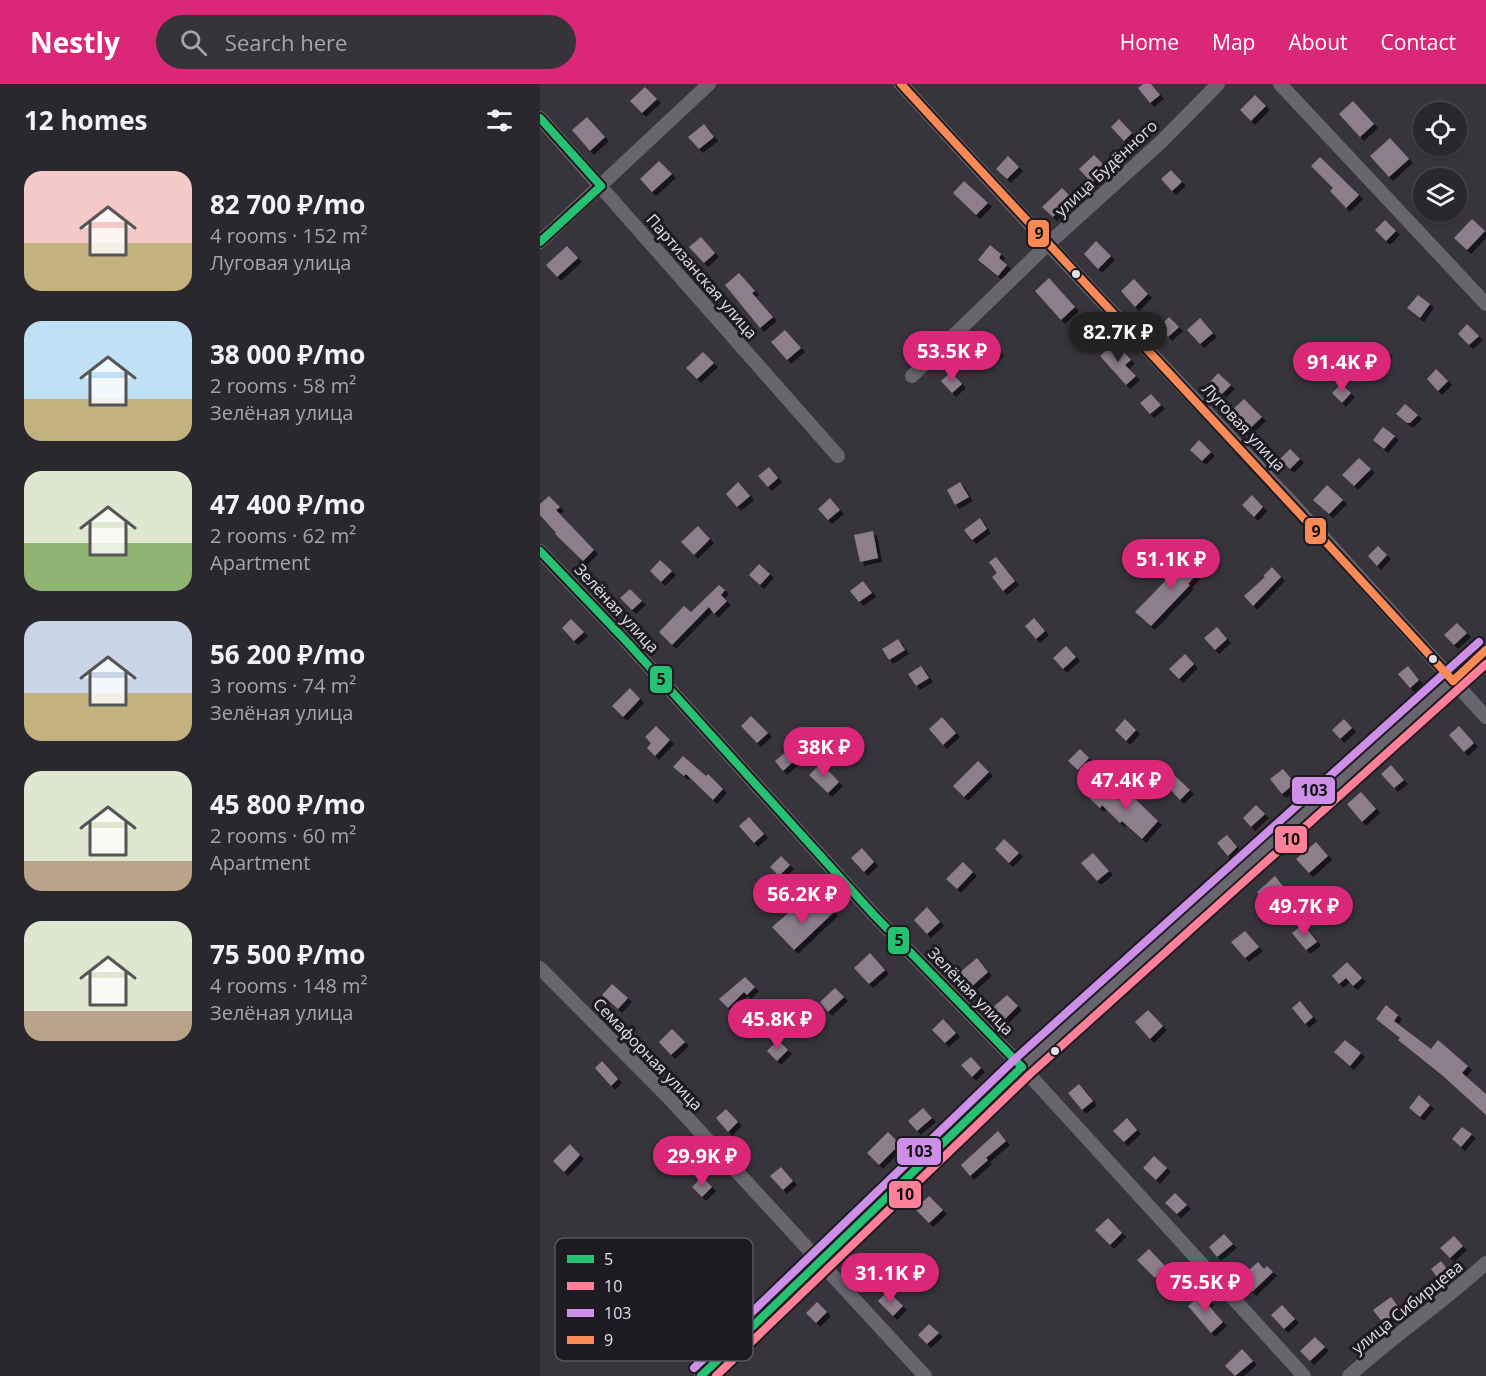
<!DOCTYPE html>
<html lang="en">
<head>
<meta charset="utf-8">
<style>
	:root { --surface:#2a272d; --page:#363339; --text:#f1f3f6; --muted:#a5a5aa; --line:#464449; --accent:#db2777 }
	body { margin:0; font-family:"Open Sans",sans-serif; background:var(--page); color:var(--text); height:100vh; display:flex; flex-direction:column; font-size:22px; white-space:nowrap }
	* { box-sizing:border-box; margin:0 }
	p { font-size:20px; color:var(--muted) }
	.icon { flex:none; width:33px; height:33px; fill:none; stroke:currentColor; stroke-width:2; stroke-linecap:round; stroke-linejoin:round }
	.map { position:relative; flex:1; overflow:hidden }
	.sheet { display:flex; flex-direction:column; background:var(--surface); width:540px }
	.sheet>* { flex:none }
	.controls { position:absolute; left:873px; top:18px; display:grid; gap:12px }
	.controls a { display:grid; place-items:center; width:54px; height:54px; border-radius:50%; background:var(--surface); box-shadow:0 2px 4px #0004,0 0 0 2px var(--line); font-size:30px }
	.price { position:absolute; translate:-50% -51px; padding:0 14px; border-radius:21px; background:var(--accent); color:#fff; font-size:20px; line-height:39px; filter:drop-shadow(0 2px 3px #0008) }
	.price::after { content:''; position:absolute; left:50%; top:36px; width:18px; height:14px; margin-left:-9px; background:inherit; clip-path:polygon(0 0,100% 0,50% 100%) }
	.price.on { background:#222; color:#fff }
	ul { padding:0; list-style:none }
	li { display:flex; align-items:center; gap:18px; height:150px; padding:0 24px }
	li span { display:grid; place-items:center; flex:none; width:168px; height:120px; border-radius:18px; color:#555 }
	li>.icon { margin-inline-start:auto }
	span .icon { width:72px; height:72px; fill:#fffc; stroke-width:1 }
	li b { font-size:26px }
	h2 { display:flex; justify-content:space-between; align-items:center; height:72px; padding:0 24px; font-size:26px }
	header { display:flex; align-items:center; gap:36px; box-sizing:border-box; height:84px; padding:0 30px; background:var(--accent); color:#fff }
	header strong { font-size:28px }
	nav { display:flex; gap:33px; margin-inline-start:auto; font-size:21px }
	.search { width:420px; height:54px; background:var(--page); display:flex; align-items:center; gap:15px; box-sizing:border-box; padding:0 21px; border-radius:33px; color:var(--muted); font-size:22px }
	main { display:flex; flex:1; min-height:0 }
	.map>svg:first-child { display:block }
	.building { fill:#8c7e8b; filter:url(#shadow) }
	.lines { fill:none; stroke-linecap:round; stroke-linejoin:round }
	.minor { stroke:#68656c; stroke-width:14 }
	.bus-1-casing { stroke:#1d1a21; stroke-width:12 }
	.bus-2-casing { stroke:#1d1a21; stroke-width:12 }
	.bus-3-casing { stroke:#1d1a21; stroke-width:12 }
	.bus-4-casing { stroke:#1d1a21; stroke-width:12 }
	.bus-1 { stroke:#26c172; stroke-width:8 }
	.bus-2 { stroke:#ff8098; stroke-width:8 }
	.bus-3 { stroke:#ce8fe9; stroke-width:8 }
	.bus-4 { stroke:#f98a56; stroke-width:8 }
	.bus-dot { fill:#e4e0ea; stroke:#1d1a21; stroke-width:2 }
	.labels { text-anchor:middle; stroke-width:6; stroke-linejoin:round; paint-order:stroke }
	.street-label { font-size:16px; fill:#e4e0ea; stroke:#1d1a21 }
	.key { fill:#1d1a21; stroke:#59555d; stroke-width:1.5 }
	.key-label { font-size:16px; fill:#e4e0ea }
	.line-badge { stroke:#1d1a21; stroke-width:2 }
	.pale-badge-label { font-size:16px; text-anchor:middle; font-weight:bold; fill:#111 }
</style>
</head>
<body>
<header>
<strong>Nestly</strong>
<div class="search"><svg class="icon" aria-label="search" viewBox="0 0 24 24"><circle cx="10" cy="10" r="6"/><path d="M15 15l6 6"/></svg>Search here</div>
<nav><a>Home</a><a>Map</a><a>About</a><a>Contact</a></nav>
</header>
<main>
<section class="sheet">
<h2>12 homes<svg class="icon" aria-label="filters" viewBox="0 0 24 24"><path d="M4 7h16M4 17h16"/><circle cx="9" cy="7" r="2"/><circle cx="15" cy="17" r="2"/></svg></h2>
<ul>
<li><span style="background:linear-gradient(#f6c9c9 60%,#c2b280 0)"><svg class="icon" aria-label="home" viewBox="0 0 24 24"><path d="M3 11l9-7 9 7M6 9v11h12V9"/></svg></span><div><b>82 700 ₽/mo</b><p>4 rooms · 152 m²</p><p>Луговая улица</p></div></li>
<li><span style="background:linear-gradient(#bfe0f5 65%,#c2b280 0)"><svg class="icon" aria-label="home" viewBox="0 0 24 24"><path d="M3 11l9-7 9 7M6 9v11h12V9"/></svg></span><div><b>38 000 ₽/mo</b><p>2 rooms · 58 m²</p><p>Зелёная улица</p></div></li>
<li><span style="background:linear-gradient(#dfe7d0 60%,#8fb573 0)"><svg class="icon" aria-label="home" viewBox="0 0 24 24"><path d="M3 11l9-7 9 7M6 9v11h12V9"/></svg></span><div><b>47 400 ₽/mo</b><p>2 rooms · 62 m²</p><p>Apartment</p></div></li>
<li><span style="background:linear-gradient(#c9d6e8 60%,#c2b280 0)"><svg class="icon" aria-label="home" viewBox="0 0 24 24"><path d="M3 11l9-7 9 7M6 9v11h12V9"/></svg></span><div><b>56 200 ₽/mo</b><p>3 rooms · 74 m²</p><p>Зелёная улица</p></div></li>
<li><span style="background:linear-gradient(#dfe7d0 75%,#b9a48a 0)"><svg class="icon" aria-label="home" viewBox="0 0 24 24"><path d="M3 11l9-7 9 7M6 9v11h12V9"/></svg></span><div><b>45 800 ₽/mo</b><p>2 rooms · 60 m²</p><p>Apartment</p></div></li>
<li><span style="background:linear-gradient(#dfe7d0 75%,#b9a48a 0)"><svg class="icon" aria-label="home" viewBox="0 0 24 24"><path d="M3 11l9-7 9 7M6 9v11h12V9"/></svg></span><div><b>75 500 ₽/mo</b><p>4 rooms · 148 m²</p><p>Зелёная улица</p></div></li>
</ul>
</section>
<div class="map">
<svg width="946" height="1292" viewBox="0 0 946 1292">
	<defs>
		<filter id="shadow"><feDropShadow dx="4" dy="4" stdDeviation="0" flood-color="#0009"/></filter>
	</defs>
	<rect width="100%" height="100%" fill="#38343c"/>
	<g class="building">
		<polygon points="603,0 611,0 620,11 610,19 598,4"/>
		<polygon points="105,3 117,15 102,29 90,17"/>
		<polygon points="715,11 726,22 711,37 700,26"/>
		<polygon points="813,17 834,40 820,53 799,30"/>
		<polygon points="47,33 65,53 50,67 32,46"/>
		<polygon points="579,35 592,49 584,57 571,43"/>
		<polygon points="164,40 174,53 159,65 148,53"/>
		<polygon points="850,54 869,75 849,93 830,72"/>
		<polygon points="554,71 567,84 552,99 539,85"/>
		<polygon points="468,72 479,83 467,95 456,85"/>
		<polygon points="780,73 819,111 806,124 790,107 793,104 771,82"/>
		<polygon points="119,77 132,90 112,108 100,95"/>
		<polygon points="631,86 642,98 632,107 621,95"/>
		<polygon points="424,97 448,119 436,131 413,109"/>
		<polygon points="522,104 532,114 513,133 502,123"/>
		<polygon points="932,135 945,147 927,166 914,154"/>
		<polygon points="845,136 856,147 846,157 835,146"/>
		<polygon points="161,153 175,169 164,179 149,163"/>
		<polygon points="556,157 571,172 558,185 544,170"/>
		<polygon points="450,161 461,170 459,174 467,181 458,192 438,176"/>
		<polygon points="27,162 38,174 17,193 6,181"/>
		<polygon points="199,189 215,207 212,209 233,233 220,244 185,201"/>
		<polygon points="509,194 535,223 521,236 495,207"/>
		<polygon points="594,195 608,210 595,223 581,207"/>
		<polygon points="878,211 890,220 880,234 867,224"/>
		<polygon points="629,233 639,243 628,253 619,243"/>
		<polygon points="660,234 673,249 660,260 647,246"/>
		<polygon points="927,240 939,252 929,261 918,250"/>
		<polygon points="245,246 261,264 247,276 231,258"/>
		<polygon points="447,254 460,268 449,279 436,265"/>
		<polygon points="575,258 591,276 585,281 596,292 586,301 560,272"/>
		<polygon points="837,259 849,269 835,283 824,272"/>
		<polygon points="163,268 174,279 157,295 146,284"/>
		<polygon points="896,285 908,297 898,307 887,295"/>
		<polygon points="411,288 422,300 412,309 401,297"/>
		<polygon points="678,289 691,301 682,310 670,298"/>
		<polygon points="801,300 811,309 802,319 792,309"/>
		<polygon points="611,310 621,321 610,330 600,319"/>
		<polygon points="704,315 722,333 705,349 687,331"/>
		<polygon points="865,320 878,331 870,339 867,339 856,330"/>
		<polygon points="843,343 855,352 844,365 833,356"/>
		<polygon points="659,356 671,368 662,377 650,366"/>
		<polygon points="750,365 760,375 750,385 740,375"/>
		<polygon points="819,374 831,385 814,402 802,391"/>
		<polygon points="229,383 238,394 228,403 218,392"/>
		<polygon points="198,398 210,412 197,423 186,410"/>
		<polygon points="420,398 429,413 415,421 407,406"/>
		<polygon points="787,401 803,416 789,430 773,416"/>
		<polygon points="712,411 723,423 714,433 702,421"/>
		<polygon points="9,412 20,423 16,426 54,466 43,477 15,450 16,449 0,431 0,420"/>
		<polygon points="290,414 300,426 288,436 278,425"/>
		<polygon points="440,434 447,445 432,456 424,446"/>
		<polygon points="158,442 170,455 154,471 141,458"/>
		<polygon points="333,447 338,474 320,478 314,451"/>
		<polygon points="838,462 847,471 837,482 828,472"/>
		<polygon points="660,466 670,475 648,500 650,501 611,542 595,528 635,487 638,490"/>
		<polygon points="456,473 475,497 463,507 452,493 457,489 449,478"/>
		<polygon points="120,476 132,487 121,498 110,487"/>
		<polygon points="219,480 230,490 220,501 209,491"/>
		<polygon points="732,483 741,493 713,522 704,512 725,493 723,492"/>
		<polygon points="323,497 332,509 319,518 310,507"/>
		<polygon points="179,501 185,506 181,511 187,517 174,530 169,523 132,561 119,548 144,522 151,528"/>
		<polygon points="90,505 102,517 92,526 80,514"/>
		<polygon points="494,534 505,547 496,555 485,542"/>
		<polygon points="31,535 44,548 34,557 22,544"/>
		<polygon points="917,539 927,549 914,561 904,551"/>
		<polygon points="677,543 687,555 675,566 664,554"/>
		<polygon points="358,555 365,566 349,576 342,565"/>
		<polygon points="526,562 536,573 523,585 513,574"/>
		<polygon points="645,570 654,580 639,595 629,585"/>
		<polygon points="381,582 389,594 376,602 368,590"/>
		<polygon points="868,582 879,596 870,604 858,590"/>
		<polygon points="90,604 100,615 83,633 72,622"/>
		<polygon points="211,632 228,649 217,659 201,642"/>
		<polygon points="402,633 416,649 403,661 389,645"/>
		<polygon points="585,635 596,646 586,657 575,646"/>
		<polygon points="804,635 812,644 800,655 792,646"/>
		<polygon points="116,642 130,656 115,672 107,664 111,659 105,653"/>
		<polygon points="919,642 934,659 924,668 909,651"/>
		<polygon points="540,665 549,674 538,686 528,677"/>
		<polygon points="247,667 255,676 243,687 235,677"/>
		<polygon points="143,672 166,692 168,690 183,705 173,716 146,690 144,692 133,683"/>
		<polygon points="438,677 449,688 424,713 413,702"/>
		<polygon points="281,679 299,698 288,709 269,691"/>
		<polygon points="851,681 864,696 854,704 841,690"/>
		<polygon points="743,685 755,699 742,710 730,695"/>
		<polygon points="635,692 650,706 640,716 626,701"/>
		<polygon points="562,701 581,718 589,709 618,737 602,755 582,737 580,739 562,721 560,724 550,715"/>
		<polygon points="821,708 836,725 822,738 807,720"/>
		<polygon points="716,721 725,730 711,743 703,734"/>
		<polygon points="209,733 224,750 214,759 199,742"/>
		<polygon points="687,751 697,763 688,772 677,759"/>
		<polygon points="464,755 479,769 469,779 455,765"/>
		<polygon points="776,758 788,772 769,789 756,775"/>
		<polygon points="322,764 334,778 324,788 311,774"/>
		<polygon points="553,769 569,787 557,797 541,779"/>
		<polygon points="241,772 250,781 239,792 230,783"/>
		<polygon points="423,778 433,788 417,805 406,795"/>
		<polygon points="735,792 745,805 728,820 717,808"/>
		<polygon points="283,816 294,828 254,866 232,843 253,825 262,835"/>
		<polygon points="387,823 400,838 387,850 374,836"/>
		<polygon points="763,840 777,858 766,866 752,849"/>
		<polygon points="705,847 719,863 705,874 691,858"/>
		<polygon points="330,869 345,886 329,900 314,884"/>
		<polygon points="437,874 448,888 430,904 418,890"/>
		<polygon points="807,878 822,894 813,902 806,894 799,900 792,892"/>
		<polygon points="205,893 215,903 207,911 204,908 188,924 179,915"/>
		<polygon points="72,900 88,914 78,925 62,911"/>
		<polygon points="295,904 304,913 288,928 280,918"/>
		<polygon points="467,911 478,922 462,938 450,926"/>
		<polygon points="760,917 773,933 765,940 752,924"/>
		<polygon points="846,921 858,931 854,937 891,965 898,956 928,982 922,989 946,1010 946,1031 903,992 858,956 860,954 836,935"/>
		<polygon points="608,926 623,942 610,955 595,938"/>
		<polygon points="403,935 416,949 405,959 392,946"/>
		<polygon points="132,945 145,958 131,971 119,958"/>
		<polygon points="238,956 248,966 237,977 227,967"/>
		<polygon points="805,956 821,969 810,982 794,968"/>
		<polygon points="431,973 441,984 432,993 421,981"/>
		<polygon points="62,977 78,995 71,1002 55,984"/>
		<polygon points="539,1000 553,1017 542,1026 528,1009"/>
		<polygon points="879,1011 890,1021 880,1033 869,1024"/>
		<polygon points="383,1024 392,1034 377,1047 368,1037"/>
		<polygon points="186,1025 198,1038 188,1048 176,1034"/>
		<polygon points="587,1034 597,1046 584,1058 573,1047"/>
		<polygon points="922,1043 932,1050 921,1063 912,1055"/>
		<polygon points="458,1047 466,1057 446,1074 448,1076 430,1092 421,1081"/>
		<polygon points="348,1048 360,1060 339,1081 327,1069"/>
		<polygon points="127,1056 143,1073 129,1085 114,1068"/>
		<polygon points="30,1060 40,1071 24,1088 13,1077"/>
		<polygon points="614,1072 627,1084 616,1096 603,1084"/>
		<polygon points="241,1083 253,1097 243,1106 230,1092"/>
		<polygon points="162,1093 172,1103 162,1113 152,1103"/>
		<polygon points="635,1109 647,1121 637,1130 625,1119"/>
		<polygon points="389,1112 403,1126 389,1139 375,1125"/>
		<polygon points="568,1134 582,1149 570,1161 555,1146"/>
		<polygon points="684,1150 693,1160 677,1173 669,1163"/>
		<polygon points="914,1152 923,1162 910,1174 900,1164"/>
		<polygon points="609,1165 626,1183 615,1194 597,1176"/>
		<polygon points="318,1171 329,1183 320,1191 309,1179"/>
		<polygon points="901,1177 910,1189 900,1197 891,1185"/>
		<polygon points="718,1178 724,1185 727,1182 733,1188 712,1208 700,1194"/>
		<polygon points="348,1207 363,1222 353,1232 338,1217"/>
		<polygon points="663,1209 670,1217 667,1220 683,1238 671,1249 648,1222"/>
		<polygon points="851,1213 861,1226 843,1239 833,1226"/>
		<polygon points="277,1218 287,1228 276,1239 266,1229"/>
		<polygon points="742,1221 755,1235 744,1245 731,1231"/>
		<polygon points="389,1240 399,1249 387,1260 378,1251"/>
		<polygon points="775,1253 785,1263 770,1277 760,1267"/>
		<polygon points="702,1265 713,1277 695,1292 685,1282"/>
	</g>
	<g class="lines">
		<g class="minor">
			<polyline points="361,0 508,160 753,420 946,633"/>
			<polyline points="740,0 946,220"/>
			<polyline points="0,34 298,372"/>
			<polyline points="0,158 169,0"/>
			<polyline points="372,292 508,160 621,58 678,0"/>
			<polyline points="0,467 86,557 334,831 482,983 764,1292"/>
			<polyline points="0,884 130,1015 385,1292"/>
			<polyline points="161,1292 482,983 946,566"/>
			<path d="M809 1292C853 1252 902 1219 946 1179"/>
		</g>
		<g class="bus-1-casing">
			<g id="bus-1">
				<polyline points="0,34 61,102"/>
				<polyline points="0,158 61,102"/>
				<polyline points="0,467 86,557 334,831 482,983"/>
				<polyline points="161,1292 482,983"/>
			</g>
		</g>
		<g class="bus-2-casing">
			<polyline id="bus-2" points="176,1292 489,991 946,580"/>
		</g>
		<g class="bus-3-casing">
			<polyline id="bus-3" points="154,1284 475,975 939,558"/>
		</g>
		<g class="bus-4-casing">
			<g id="bus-4">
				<path d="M361 0C544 200 731 396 913 597"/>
				<polyline points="913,597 946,566"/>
			</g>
		</g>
		<use href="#bus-1" class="bus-1"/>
		<use href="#bus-2" class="bus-2"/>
		<use href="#bus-3" class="bus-3"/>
		<use href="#bus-4" class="bus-4"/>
	</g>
	<g class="bus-dot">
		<circle cx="536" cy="190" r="5"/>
		<circle cx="893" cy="575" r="5"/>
		<circle cx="515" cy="967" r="5"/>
	</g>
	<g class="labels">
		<g class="street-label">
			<text transform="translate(566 84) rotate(-43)" y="6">улица Будённого</text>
			<text transform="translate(162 192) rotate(49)" y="6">Партизанская улица</text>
			<text transform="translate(704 343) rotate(47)" y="6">Луговая улица</text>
			<text transform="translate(77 524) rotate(47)" y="6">Зелёная улица</text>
			<text transform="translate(431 907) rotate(46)" y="6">Зелёная улица</text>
			<text transform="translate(108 970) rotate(46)" y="6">Семафорная улица</text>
			<text transform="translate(867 1223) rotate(-39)" y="6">улица Сибирцева</text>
		</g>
	</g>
	<rect x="15" y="1154" width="198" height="123" rx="9" class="key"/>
	<rect x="27" y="1171" width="27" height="8" fill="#26c172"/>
	<rect x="27" y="1198" width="27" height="8" fill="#ff8098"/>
	<rect x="27" y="1225" width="27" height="8" fill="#ce8fe9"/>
	<rect x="27" y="1252" width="27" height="8" fill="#f98a56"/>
	<g class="key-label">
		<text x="64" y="1181">5</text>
		<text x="64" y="1208">10</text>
		<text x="64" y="1235">103</text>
		<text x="64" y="1262">9</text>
	</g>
	<g class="line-badge">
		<rect x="487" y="135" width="23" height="29" rx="6" fill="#f98a56"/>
		<rect x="764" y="433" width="23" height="28" rx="6" fill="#f98a56"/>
		<rect x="109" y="581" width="24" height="29" rx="6" fill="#26c172"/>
		<rect x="751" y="692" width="45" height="29" rx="6" fill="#ce8fe9"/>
		<rect x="734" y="741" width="34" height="29" rx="6" fill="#ff8098"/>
		<rect x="347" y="842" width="23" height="29" rx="6" fill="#26c172"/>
		<rect x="356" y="1053" width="46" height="29" rx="6" fill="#ce8fe9"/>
		<rect x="348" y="1096" width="34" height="29" rx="6" fill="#ff8098"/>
	</g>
	<g class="pale-badge-label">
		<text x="499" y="155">9</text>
		<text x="776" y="453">9</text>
		<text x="121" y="601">5</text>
		<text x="774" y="712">103</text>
		<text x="751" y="761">10</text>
		<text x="359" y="862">5</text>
		<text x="379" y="1073">103</text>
		<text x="365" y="1116">10</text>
	</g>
</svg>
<div class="controls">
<a><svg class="icon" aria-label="locate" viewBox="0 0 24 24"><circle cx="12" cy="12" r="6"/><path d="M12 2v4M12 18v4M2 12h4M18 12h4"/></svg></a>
<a><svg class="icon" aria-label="layers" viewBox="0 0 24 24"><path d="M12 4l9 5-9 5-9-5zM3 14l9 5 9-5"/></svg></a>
</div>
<b class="price on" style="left:578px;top:279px">82.7K ₽</b>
<b class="price" style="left:412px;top:298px">53.5K ₽</b>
<b class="price" style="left:802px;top:309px">91.4K ₽</b>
<b class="price" style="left:631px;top:506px">51.1K ₽</b>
<b class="price" style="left:284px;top:694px">38K ₽</b>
<b class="price" style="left:586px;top:727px">47.4K ₽</b>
<b class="price" style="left:262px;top:841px">56.2K ₽</b>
<b class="price" style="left:764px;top:853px">49.7K ₽</b>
<b class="price" style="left:237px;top:966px">45.8K ₽</b>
<b class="price" style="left:162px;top:1103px">29.9K ₽</b>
<b class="price" style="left:350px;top:1220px">31.1K ₽</b>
<b class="price" style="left:665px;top:1229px">75.5K ₽</b>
</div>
</main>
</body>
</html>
